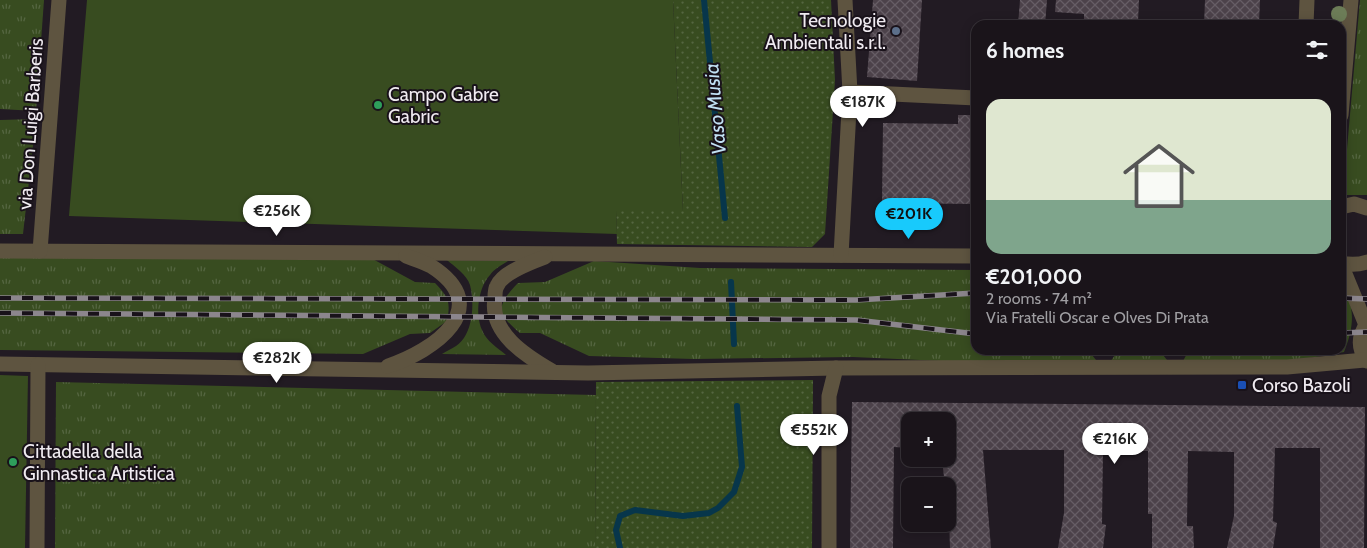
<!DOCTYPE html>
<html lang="en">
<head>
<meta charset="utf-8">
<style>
	:root { --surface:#1a141a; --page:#231d23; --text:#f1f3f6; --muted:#9f9ea2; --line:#383339; --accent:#18cafc }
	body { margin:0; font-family:Cabin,sans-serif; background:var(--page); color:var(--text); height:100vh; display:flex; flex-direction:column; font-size:19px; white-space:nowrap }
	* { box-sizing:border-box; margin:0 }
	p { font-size:16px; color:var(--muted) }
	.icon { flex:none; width:28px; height:28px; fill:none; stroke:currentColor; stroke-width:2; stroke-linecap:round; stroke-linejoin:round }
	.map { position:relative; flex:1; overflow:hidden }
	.panel { position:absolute; left:971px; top:20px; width:375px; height:335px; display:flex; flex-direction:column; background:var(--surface); border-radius:15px; box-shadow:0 2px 12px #0003,0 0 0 1px var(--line) }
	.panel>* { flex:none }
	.controls { position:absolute; left:901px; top:412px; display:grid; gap:10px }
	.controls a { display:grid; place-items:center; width:55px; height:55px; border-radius:10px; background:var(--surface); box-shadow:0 2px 12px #0003,0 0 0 1px var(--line); font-size:25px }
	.price { position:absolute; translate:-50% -42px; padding:0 11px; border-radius:18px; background:#fff; color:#222; font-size:16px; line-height:32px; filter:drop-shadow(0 1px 2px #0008) }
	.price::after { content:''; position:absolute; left:50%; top:30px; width:15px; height:11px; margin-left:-8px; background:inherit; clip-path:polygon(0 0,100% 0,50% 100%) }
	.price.current { background:var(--accent); color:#111 }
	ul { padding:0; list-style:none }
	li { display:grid; align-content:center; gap:10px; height:265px; padding:0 15px }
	li span { display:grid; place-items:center; height:155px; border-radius:15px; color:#555 }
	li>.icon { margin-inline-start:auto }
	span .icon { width:90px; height:90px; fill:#fffc; stroke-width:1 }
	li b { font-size:21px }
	h2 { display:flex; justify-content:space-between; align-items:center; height:60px; padding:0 15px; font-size:21px }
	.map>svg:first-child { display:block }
	.grass { fill:url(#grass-tufts) }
	.park { fill:url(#park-dots) }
	.garden { fill:#384c20 }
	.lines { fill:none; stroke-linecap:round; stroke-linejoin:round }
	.stream { stroke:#07364b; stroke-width:6 }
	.building { fill:url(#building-cross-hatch) }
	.minor { stroke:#5e5440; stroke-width:15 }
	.rail-casing { stroke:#8c868d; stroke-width:5.5 }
	.rail { stroke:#19121a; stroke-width:4; stroke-dasharray:11; stroke-linecap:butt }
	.tree { fill:#6c7c57 }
	.service-dot { fill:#5c6f8a; stroke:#19121a; stroke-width:2 }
	.leisure-dot { fill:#2e9e5b; stroke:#19121a; stroke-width:2 }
	.transit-dot { fill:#1a4fb4; stroke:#19121a; stroke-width:2 }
	.labels { text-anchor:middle; stroke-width:4; stroke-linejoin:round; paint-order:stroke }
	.poi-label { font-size:19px; fill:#f0ebf1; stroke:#19121a; text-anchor:start }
	.street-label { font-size:19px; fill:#f0ebf1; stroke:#19121a }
	.water-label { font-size:20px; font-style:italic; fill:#c2e1f4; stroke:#19121a }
</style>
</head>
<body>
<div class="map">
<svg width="1367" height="548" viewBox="0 0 1367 548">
	<defs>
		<pattern id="grass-tufts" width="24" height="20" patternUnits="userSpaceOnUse" patternTransform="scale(1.25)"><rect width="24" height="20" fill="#384c20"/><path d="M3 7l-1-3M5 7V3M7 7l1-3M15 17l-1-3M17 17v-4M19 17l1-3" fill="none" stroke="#556641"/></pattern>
		<pattern id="park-dots" width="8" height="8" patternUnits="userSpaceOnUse" patternTransform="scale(1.25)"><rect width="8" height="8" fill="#384c20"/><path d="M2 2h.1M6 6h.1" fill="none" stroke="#556641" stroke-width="1.8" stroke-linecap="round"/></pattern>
		<pattern id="building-cross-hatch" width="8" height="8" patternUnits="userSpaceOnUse" patternTransform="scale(1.25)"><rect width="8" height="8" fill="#4c424a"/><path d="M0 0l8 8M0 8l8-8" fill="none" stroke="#665d65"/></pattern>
	</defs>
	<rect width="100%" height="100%" fill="#221b23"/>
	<g class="grass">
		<polygon points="0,0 44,0 36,111 0,109"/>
		<polygon points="1360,0 1367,0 1367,195 1343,195"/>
		<polygon points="36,119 23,234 0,234 0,120"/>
		<path d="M369 257 415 282 435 283C448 297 451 301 447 321L430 333 410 334 363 354 0 350V258Z"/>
		<path d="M447 260 508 261C502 265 494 269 490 275 478 288 475 314 482 330 486 341 498 348 506 355L442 354C446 351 452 349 456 346 473 335 475 304 470 285 467 275 454 266 447 260Z"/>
		<path d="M594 261 700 268 976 270V350H1088L1096 360 965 362 853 357 694 359 589 356 540 333H520C496 313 496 306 518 283L545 282Z"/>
		<path d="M1341 281C1355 306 1355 325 1344 352L1292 361H1183L1189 350H1341Z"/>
		<polygon points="1118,350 1159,350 1167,360 1111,361"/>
		<polygon points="56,382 596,395 595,548 55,548"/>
	</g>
	<g class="park">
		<polygon points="673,0 831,0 835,80 825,234 812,247 617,244 616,211 683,211"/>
		<polygon points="813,380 812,548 595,548 596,382"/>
	</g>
	<g class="garden">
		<polygon points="87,0 673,0 683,211 616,211 617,234 69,216"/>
		<polygon points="0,375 28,376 25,548 0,548"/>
	</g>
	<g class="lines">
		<g class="stream">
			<polyline points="704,0 725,218"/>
			<polyline points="731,282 734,344"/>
			<polyline points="620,548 616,530 620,516 635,510 683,516 709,513 718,508 734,492 742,467 737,406"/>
		</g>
	</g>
	<g class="building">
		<polygon points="873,0 922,0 917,81 867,77"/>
		<polygon points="1020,0 1047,0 1045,25 1018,25"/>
		<polygon points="1056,0 1139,0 1138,22 1084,20 1084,14 1055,12"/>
		<polygon points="1205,0 1260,0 1259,25 1243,25 1243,22 1219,21 1218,25 1204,25"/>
		<polygon points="958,115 976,115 976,204 882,203 883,123 958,124"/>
		<polygon points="852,402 1365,407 1364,548 1320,548 1320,448 1275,448 1273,521 1277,523 1273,548 1227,548 1234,516 1234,452 1188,451 1187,526 1193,526 1194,548 1152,548 1152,514 1148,514 1148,451 1103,451 1102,524 1106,525 1103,548 1058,548 1064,513 1064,450 983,450 991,548 950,548 948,486 945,486 942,459 948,459 948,421 910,421 910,448 894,447 893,548 850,548"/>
	</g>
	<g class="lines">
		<g class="minor">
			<polyline points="1306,25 1307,0"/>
			<polyline points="850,92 976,98"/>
			<polyline points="1341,115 1351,0"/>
			<polyline points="1341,207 1354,204 1367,208"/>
			<polyline points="0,251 976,256"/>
			<polyline points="40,251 59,0"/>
			<polyline points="841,255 850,92 845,0"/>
			<path d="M545 257C532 262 503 272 497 286 495 289 495 294 495 298 489 333 526 356 552 371"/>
			<path d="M1341 263C1351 265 1358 265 1367 262"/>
			<polyline points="1341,264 1366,325"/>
			<path d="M1367 324C1358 336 1358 349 1367 361"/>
			<polyline points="0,364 588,373 836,368 1287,367 1365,360"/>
			<path d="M388 366C433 351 497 308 431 266 424 262 414 259 406 256"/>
			<polyline points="37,548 38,365"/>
			<polyline points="829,548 829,396 836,368"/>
		</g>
		<g class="rail-casing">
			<g id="rail">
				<polyline points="0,298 856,300 976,293"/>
				<polyline points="1341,298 1367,299"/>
				<polyline points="0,313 856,320 976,334"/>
				<polyline points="1341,333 1367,332"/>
			</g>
		</g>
		<use href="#rail" class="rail"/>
	</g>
	<circle class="tree" cx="1339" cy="14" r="8"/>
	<circle class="service-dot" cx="896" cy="31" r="5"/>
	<g class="leisure-dot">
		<circle cx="378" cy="105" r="5"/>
		<circle cx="13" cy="462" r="5"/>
	</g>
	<rect class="transit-dot" x="1237" y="380" width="10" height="10" rx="2.5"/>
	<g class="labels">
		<g class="poi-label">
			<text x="886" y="27" text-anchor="end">Tecnologie<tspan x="886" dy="22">Ambientali s.r.l.</tspan></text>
			<text x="388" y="101">Campo Gabre<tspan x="388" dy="22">Gabric</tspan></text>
			<text x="1252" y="392">Corso Bazoli</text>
			<text x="23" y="458">Cittadella della<tspan x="23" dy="22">Ginnastica Artistica</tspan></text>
		</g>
		<g class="street-label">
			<text transform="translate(30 124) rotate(-86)" y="7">via Don Luigi Barberis</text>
		</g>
		<g class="water-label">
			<text transform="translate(715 109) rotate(-95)" y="7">Vaso Musia</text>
		</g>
	</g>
</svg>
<div class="controls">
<a>+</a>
<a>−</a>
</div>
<b class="price" style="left:863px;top:128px">€187K</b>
<b class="price" style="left:277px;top:237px">€256K</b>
<b class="price current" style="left:909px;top:240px">€201K</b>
<b class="price" style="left:277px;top:384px">€282K</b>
<b class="price" style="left:814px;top:456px">€552K</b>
<b class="price" style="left:1115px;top:465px">€216K</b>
<section class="panel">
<h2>6 homes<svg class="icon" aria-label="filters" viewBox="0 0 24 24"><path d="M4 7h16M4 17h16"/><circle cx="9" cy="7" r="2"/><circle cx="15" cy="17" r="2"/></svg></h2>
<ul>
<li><span style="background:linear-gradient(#dfe7d0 65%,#7fa58c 0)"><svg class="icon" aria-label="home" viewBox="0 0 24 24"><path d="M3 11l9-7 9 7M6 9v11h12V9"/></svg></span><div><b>€201,000</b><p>2 rooms · 74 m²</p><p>Via Fratelli Oscar e Olves Di Prata</p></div></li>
</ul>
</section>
</div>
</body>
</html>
